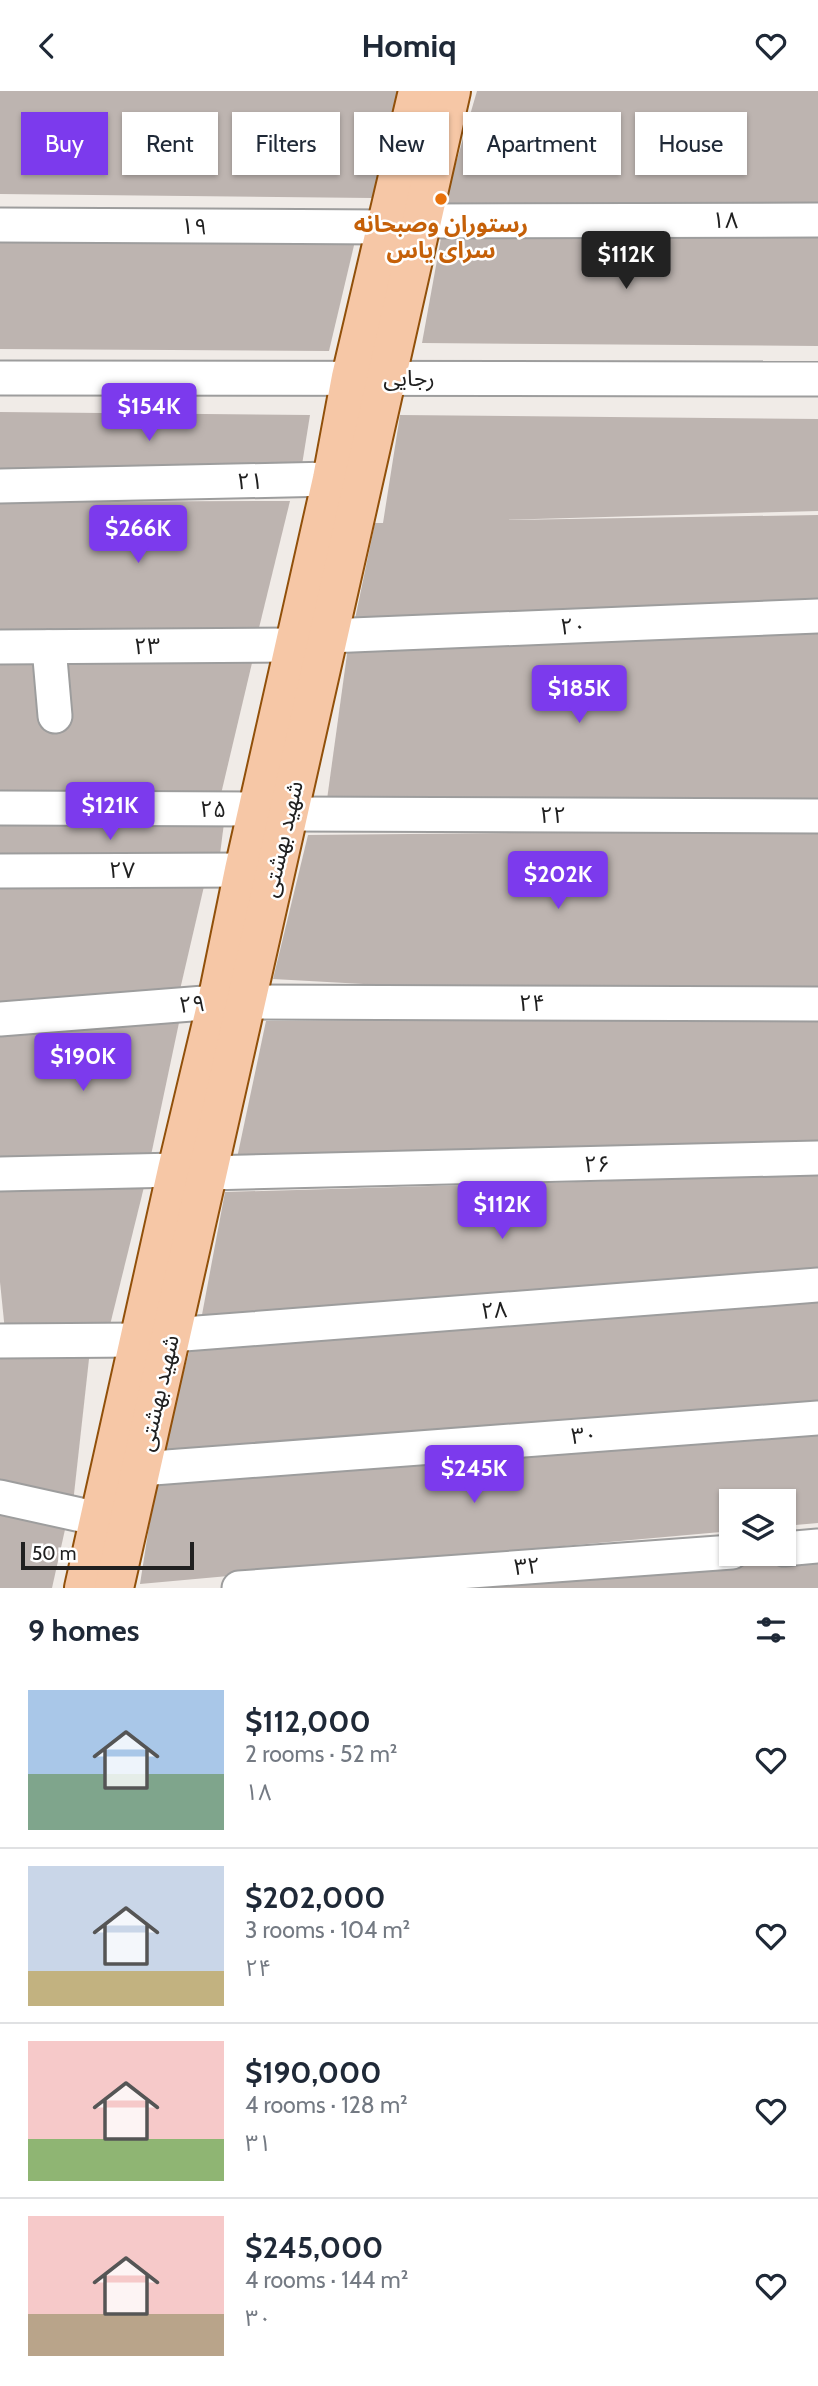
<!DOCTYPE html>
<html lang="en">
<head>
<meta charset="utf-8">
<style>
	:root { --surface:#fff; --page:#f2f2f3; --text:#1f2937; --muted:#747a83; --line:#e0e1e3; --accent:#7c3aed }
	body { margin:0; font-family:Cabin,"Noto Sans Arabic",sans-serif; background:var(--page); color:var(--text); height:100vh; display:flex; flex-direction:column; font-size:26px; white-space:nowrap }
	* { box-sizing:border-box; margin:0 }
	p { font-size:23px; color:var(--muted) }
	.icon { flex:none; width:38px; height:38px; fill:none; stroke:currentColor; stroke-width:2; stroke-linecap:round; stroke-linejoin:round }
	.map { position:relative; height:1497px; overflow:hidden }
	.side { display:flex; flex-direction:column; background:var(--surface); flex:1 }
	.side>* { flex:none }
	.guide { position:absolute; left:21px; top:21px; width:777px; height:63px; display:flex; gap:14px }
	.buttons { position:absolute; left:719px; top:1398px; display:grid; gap:14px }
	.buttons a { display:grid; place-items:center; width:77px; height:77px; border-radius:0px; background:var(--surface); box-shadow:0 2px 5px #0004; font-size:35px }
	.scale { position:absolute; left:21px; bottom:18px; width:173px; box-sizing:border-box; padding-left:7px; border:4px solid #202020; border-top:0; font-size:19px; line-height:24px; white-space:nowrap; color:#202020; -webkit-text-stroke:5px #fff; paint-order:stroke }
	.price { position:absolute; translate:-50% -60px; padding:0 16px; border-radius:7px; background:var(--accent); color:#fff; font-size:23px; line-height:46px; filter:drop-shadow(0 2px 4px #0008) }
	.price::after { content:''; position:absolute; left:50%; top:42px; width:21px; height:16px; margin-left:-10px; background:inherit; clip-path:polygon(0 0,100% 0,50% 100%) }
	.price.selected { background:#222; color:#fff }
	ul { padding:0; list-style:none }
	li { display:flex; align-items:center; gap:21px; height:175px; padding:0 28px }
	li+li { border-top:2px solid var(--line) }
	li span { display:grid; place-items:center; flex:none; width:196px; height:140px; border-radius:0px; color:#555 }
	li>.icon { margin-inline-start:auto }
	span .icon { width:84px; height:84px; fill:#fffc; stroke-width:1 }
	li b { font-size:30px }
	h2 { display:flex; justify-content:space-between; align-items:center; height:84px; padding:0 28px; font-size:30px }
	.chip { padding:0 24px; border-radius:0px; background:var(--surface); box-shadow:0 2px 5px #0004; font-size:24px; line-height:63px }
	.chip.selected { background:var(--accent); color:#fff }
	header { display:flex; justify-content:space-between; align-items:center; height:91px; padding:0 28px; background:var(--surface); font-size:32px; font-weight:800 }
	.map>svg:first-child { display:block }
	.building { fill:#bdb4b0 }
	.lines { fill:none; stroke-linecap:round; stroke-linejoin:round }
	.minor-casing { stroke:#9d9d9d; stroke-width:37 }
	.major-casing { stroke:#91500a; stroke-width:42 }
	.minor { stroke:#fff; stroke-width:33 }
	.major { stroke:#f6c7a6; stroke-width:38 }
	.food-dot { fill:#e8710a; stroke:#fff; stroke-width:2.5 }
	.labels { text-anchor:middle; stroke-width:5; stroke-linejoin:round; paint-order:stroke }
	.street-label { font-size:23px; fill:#202020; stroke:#fff }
	.food-label { font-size:23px; font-weight:bold; fill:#c56008; stroke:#fff }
</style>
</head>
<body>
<header><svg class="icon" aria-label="back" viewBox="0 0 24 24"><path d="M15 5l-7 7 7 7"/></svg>Homiq<svg class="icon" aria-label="heart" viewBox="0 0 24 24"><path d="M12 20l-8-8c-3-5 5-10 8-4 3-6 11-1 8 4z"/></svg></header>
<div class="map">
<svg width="818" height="1497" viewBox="0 0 818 1497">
	<rect width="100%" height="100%" fill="#f0ebe7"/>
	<g class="building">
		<polygon points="0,0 398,0 372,107 0,103"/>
		<polygon points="477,0 818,0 818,112 444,113"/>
		<polygon points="360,129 329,260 0,258 0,130"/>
		<polygon points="818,146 818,255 422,252 441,147"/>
		<polygon points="0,321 310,324 301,380 0,385"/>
		<polygon points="400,324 818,328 818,420 501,429 818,424 818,511 355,528 375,432 383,432"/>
		<polygon points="290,410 258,541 0,539 0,411"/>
		<polygon points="818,539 818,715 325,723 348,556"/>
		<polygon points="252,572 221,703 0,701 0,573"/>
		<polygon points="0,730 224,732 219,771 0,771"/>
		<polygon points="818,739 818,898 490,900 273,888 308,744"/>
		<polygon points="0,791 205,791 179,903 0,915"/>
		<polygon points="818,926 818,1055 237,1067 266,930"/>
		<polygon points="180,927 150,1069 0,1076 0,943"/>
		<polygon points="818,1084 818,1180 201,1229 225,1101"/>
		<polygon points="0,1096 144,1096 110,1234 5,1240 0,1191"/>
		<polygon points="818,1203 818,1314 160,1367 191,1254"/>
		<polygon points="90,1259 73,1412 0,1396 0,1261"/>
		<polygon points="818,1337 818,1432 784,1435 784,1410 732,1410 732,1440 140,1493 156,1391"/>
		<polygon points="0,1418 66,1434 52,1497 0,1497"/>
		<polygon points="818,1463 818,1497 414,1497 414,1495"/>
	</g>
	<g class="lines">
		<g class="minor-casing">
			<g id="minor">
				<polyline points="422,130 818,129"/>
				<polyline points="0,134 388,136"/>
				<polyline points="0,287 818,288"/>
				<polyline points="0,395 332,388"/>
				<polyline points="328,545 818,525"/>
				<polyline points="0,556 294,554"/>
				<polyline points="49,556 55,625"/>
				<polyline points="0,717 258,718"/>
				<polyline points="288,723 818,725"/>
				<polyline points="0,780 244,779"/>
				<polyline points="246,911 818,913"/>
				<polyline points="0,928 217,911"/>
				<polyline points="207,1082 818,1067"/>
				<polyline points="0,1083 177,1079"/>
				<polyline points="171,1244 818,1194"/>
				<polyline points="0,1250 139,1249"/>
				<polyline points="140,1378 818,1327"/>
				<polyline points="0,1406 99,1428"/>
				<polyline points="784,1458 818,1455"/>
				<polyline points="239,1497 732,1461"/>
			</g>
		</g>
		<g class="major-casing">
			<g id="major">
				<polyline points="84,1497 177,1079 217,911 244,779 332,388 351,286 418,0"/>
				<polyline points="114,1497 451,0"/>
			</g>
		</g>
		<use href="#minor" class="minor"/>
		<use href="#major" class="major"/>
	</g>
	<circle class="food-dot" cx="441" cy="108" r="7"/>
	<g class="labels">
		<g class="street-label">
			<text x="725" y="137">۱۸</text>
			<text x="194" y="143">۱۹</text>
			<text x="409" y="295">رجایی</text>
			<text transform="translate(250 390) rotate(-1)" y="8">۲۱</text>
			<text transform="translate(573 535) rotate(-2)" y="8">۲۰</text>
			<text transform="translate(147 555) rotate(-1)" y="8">۲۳</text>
			<text x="213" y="726">۲۵</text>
			<text x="553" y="732">۲۲</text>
			<text transform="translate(282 748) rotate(-77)" y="8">شهید بهشتی</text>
			<text x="122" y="787">۲۷</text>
			<text x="532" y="920">۲۴</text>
			<text transform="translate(192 913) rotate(-5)" y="8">۲۹</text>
			<text transform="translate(597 1073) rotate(-1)" y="8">۲۶</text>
			<text transform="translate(494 1219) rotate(-4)" y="8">۲۸</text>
			<text transform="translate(158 1302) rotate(-77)" y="8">شهید بهشتی</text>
			<text transform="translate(584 1344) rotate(-4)" y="8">۳۰</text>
			<text transform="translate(527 1475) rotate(-4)" y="8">۳۲</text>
		</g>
		<g class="food-label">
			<text x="441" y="141">رستوران وصبحانه<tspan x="441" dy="26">سرای یاس</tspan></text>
		</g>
	</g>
</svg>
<div class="buttons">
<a><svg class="icon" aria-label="layers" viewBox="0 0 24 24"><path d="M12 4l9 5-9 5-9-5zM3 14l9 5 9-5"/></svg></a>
</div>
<div class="scale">50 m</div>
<b class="price selected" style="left:626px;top:200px">$112K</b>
<b class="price" style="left:149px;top:352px">$154K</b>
<b class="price" style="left:138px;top:474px">$266K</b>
<b class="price" style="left:579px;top:634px">$185K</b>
<b class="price" style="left:110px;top:751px">$121K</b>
<b class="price" style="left:558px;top:820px">$202K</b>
<b class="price" style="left:83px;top:1002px">$190K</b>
<b class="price" style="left:502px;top:1150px">$112K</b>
<b class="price" style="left:474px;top:1414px">$245K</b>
<div class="guide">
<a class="chip selected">Buy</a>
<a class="chip">Rent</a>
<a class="chip">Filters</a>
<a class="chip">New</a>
<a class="chip">Apartment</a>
<a class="chip">House</a>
</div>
</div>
<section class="side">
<h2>9 homes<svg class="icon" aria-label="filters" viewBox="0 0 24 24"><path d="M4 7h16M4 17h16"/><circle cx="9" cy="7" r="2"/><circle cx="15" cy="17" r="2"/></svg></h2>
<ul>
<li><span style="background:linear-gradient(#a9c7e8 60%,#7fa58c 0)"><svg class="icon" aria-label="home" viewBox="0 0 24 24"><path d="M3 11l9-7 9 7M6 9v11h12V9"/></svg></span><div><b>$112,000</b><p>2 rooms · 52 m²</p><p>۱۸</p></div><svg class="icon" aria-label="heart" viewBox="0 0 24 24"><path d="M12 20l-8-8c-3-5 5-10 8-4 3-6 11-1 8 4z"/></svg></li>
<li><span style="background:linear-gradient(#c9d6e8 75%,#c2b280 0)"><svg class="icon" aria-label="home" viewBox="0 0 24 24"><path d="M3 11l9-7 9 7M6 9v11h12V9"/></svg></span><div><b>$202,000</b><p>3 rooms · 104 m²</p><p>۲۴</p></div><svg class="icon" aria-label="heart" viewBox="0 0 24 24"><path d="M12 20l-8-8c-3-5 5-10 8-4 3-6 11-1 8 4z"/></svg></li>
<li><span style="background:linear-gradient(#f6c9c9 70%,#8fb573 0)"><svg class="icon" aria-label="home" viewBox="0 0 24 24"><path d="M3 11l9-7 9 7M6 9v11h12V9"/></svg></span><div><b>$190,000</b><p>4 rooms · 128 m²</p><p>۳۱</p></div><svg class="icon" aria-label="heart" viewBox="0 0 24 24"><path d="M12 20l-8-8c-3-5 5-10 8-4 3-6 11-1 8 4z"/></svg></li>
<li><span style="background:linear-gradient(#f6c9c9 70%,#b9a48a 0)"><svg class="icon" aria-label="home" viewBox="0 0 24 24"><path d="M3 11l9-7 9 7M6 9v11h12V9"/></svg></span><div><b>$245,000</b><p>4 rooms · 144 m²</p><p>۳۰</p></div><svg class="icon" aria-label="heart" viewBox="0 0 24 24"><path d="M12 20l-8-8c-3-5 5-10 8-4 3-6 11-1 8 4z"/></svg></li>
</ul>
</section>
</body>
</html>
